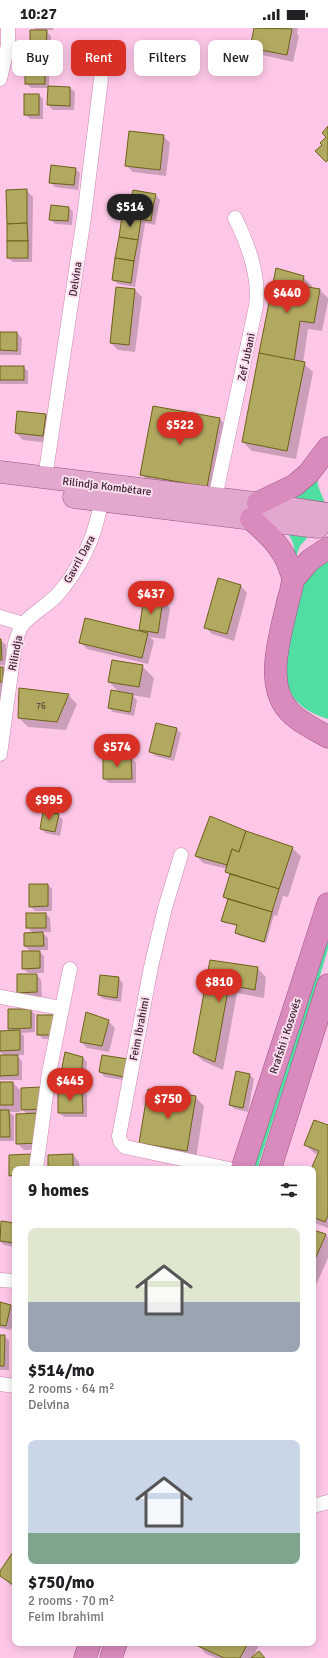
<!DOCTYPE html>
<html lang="en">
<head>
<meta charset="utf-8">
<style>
	:root { --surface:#fff; --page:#f2f2f2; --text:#202124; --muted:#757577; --accent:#d93025 }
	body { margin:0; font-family:Signika,sans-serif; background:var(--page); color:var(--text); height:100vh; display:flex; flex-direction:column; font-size:15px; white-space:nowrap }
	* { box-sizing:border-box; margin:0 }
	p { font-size:13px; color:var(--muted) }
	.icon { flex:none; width:22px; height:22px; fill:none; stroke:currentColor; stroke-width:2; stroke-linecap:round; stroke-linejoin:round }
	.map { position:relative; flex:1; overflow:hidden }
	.details { position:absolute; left:12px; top:1138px; width:304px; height:480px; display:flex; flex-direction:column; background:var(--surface); border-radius:8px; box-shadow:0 2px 10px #0003 }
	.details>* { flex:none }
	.guide { position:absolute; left:12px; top:12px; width:304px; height:36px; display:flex; gap:8px }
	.price { position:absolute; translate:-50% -34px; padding:0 9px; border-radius:14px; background:var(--accent); color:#fff; font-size:13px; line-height:26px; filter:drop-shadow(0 1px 2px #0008) }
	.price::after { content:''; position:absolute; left:50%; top:24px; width:12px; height:9px; margin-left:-6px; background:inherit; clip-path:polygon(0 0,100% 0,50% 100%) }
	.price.selected { background:#222; color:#fff }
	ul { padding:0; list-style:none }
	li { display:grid; align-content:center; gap:8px; height:212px; padding:0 16px }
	li span { display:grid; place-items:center; height:124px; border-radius:8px; color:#555 }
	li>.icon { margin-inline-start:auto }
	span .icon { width:72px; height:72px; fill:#fffc; stroke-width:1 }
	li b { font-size:17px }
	h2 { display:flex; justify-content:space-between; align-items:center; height:48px; padding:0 16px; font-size:17px }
	.chip { padding:0 14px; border-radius:8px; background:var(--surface); box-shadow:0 2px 10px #0003; font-size:14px; line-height:36px }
	.chip.selected { background:var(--accent); color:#fff }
	.status { display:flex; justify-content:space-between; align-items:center; height:28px; padding:0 20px; background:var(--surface); direction:ltr }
	.status svg { height:11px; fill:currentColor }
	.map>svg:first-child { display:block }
	.green { fill:#51dea3 }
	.shadow { fill:#0003 }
	.building { fill:#b2a961; stroke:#6c6216 }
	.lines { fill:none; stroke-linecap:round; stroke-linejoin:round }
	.minor-casing { stroke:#c989b1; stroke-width:15 }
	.primary-casing { stroke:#9c5383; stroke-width:23 }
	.trunk-casing { stroke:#9c5383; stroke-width:23 }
	.minor { stroke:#fff; stroke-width:14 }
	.primary { stroke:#e3a8ce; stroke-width:22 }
	.trunk { stroke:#da8bbe; stroke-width:22 }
	.labels { text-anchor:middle; stroke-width:4; stroke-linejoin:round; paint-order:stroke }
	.number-label { font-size:9px; fill:#5a443e }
	.street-label { font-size:11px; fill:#3c2233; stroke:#fadeee }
</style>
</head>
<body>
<div class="status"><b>10:27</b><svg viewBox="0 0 49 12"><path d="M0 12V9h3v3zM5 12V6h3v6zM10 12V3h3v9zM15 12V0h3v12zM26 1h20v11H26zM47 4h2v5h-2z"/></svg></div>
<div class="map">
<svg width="328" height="1630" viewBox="0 0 328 1630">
	<rect width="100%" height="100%" fill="#fec7e8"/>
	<g class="green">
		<polygon points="317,449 318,458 325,475 290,469"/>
		<path d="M282 499 308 509 300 518 295 531C295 517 292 509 282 499Z"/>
		<path d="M328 525V691C269 673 286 630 296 584 298 575 300 552 305 546 312 538 321 531 328 525Z"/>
		<polygon points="328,911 328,921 317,958 257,1141 251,1141"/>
	</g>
	<g class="shadow">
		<polygon points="34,0 53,0 53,2 45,2 51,8 50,27 44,27 49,32 49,59 70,60 75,64 74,82 53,82 48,77 49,60 31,60 26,55 36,27 31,22 37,3"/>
		<polygon points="255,0 298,0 297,6 299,8 293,34 258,26 251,19"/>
		<polygon points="39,67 43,71 43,91 30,91 25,86"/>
		<polygon points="163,108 170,115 166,148 133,144 126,137"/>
		<polygon points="75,141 80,145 78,162 55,159 50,154"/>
		<polygon points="26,162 33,169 32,234 13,234 8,230"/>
		<polygon points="155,167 160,172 155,197 145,195 135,259 118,256 113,252 129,190"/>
		<polygon points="69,180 73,184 72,197 55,196 50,191"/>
		<polygon points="303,249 312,258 311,261 320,262 328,270 328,273 322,303 308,301 303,335 313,344 296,431 252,423 243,414"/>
		<polygon points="135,262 142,269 135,324 118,322 111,315"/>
		<polygon points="0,305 17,305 22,310 21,327 0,327"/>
		<polygon points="0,339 23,339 28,343 28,356 0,356"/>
		<polygon points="45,387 52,394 50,415 23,412 16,405"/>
		<polygon points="220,391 228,400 216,467 150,455 141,446"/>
		<polygon points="241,558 247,565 234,613 212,606 205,599"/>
		<polygon points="145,570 163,573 170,580 165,611 150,609 154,613 148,636 87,621 80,614 144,606 140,601"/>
		<polygon points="0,612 6,617 6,637 0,637"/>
		<polygon points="142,638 154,650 150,670 132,667 137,672 134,688 113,684 109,680 120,665 109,654"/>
		<polygon points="0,640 2,640 7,644 0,676"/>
		<polygon points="20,661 68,667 77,676 66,702 28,699 19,690"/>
		<polygon points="176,701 181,705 174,733 155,728 150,723"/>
		<polygon points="131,730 136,735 136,755 109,755 104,751"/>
		<polygon points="63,764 67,769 64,785 49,783 45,778"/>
		<polygon points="58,787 63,792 60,808 45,805 41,800"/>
		<polygon points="246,804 292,820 301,828 288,869 283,868 277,888 274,887 266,915 238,907 236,905 238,898 224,895 222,893 228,873 224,869 231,848 226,843 227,841 203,835 196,828"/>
		<polygon points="48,857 52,861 52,883 35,883 30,878"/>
		<polygon points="46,886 50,890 51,904 42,904 48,910 48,922 37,922 44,928 44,945 28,945 23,940 31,924 25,918 33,905 27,899"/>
		<polygon points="211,933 257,940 266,949 264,970 237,965 223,1042 203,1033 194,1025"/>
		<polygon points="37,947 41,952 42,969 23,969 18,964"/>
		<polygon points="118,950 123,955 121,974 103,971 99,967"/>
		<polygon points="30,982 35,986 35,1004 21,1005 24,1008 24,1027 16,1027 22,1033 22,1052 0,1052 0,1028 5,1028 0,1024 0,1004 13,1003 9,1000"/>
		<polygon points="38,988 59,1011 43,1011 38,1006"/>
		<polygon points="108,993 115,1000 109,1024 87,1020 81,1014"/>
		<polygon points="83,1030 87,1034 85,1053 66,1049 62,1044"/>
		<polygon points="132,1037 129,1053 105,1049 100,1044"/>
		<polygon points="237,1044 250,1047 254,1051 248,1084 235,1081 230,1077"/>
		<polygon points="0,1055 13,1055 20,1062 20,1084 9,1084 14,1088 14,1113 0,1113"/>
		<polygon points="42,1060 45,1122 24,1122 17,1115 28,1087 22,1081"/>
		<polygon points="82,1063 87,1067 87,1089 64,1089 59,1085"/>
		<polygon points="195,1069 204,1078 196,1131 140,1115"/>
		<polygon points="328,1098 328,1200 313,1194 312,1141 318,1127 314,1125 306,1117"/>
		<polygon points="73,1127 79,1134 80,1141 49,1141"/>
		<polygon points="10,1128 15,1141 15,1152 10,1147"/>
		<polygon points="2,1194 15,1196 15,1219 4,1217 0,1213"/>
		<polygon points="313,1203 326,1207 328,1209 328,1230 313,1264"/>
		<polygon points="0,1275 11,1278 15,1282 11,1302 0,1300"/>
		<polygon points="0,1308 4,1308 9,1313 9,1342 0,1342"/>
		<polygon points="15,1523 15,1561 0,1547 0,1545"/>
		<polygon points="198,1615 260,1615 253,1629 265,1630 216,1630 206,1626 198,1617"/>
	</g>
	<g class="building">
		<polygon points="254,0 292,1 287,27 250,20"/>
		<polygon points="30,2 47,2 46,23 30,22"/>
		<rect x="25" y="26" width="20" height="14"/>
		<rect x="25" y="40" width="20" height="16"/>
		<polygon points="48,58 70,59 70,78 47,77"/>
		<rect x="24" y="66" width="15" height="21"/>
		<polygon points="328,98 328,132 326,134 315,123 322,117 320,115 326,109 322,105"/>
		<polygon points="129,103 164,107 160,142 125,138"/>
		<polygon points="51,137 76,140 74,157 49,155"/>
		<polygon points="27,161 27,195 7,196 6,162"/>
		<polygon points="133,162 156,166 153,179 130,175"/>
		<polygon points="130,175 153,179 151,193 128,189"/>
		<polygon points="51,177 69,179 68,193 49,192"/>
		<polygon points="122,188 141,191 138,212 119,209"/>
		<polygon points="27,195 28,213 7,213 7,196"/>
		<polygon points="119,209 138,212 134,233 115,230"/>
		<rect x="7" y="213" width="21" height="17"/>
		<polygon points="115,230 134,233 131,255 112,252"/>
		<polygon points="276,240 304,248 302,258 320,261 314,295 300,293 294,333 259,325"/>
		<polygon points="116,259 135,261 129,317 110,315"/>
		<polygon points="0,304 17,304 17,323 0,322"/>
		<polygon points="259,325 305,334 287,423 242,414"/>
		<rect x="0" y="338" width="24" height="14"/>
		<polygon points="153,378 220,390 207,459 140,447"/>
		<polygon points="17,383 46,386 43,408 15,405"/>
		<polygon points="218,550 241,557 227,606 204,600"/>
		<polygon points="144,569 163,572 158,605 139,602"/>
		<polygon points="85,590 148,605 142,630 79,615"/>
		<polygon points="0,611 1,611 2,632 0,632"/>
		<polygon points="112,632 143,637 139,659 108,654"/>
		<rect x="0" y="639" width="3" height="15"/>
		<polygon points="19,660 69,666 57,694 18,690"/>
		<polygon points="111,662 133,666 130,684 108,680"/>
		<polygon points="156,695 177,700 170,729 149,724"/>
		<polygon points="103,729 131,729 132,751 103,751"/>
		<polygon points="47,760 63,763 60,781 44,778"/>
		<polygon points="43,783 59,786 55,804 40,801"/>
		<polygon points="210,788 246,803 239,824 232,821 227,837 195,828"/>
		<polygon points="246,803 293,819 279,861 225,844 232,821 239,824"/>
		<polygon points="230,846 279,861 272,884 223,869"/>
		<polygon points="29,856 48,856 48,878 29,879"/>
		<polygon points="228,871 272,884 264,914 235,905 237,897 221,893"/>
		<rect x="26" y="885" width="20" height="15"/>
		<polygon points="43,904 44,918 24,918 24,905"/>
		<polygon points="22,923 40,923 40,940 22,941"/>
		<polygon points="210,932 258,939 255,962 229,957 215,1034 193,1025"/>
		<polygon points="17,946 37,946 37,964 17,965"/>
		<polygon points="100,947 119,949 117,970 98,967"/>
		<polygon points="8,981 31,981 31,1000 8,1001"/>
		<polygon points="86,984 109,992 102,1018 80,1014"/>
		<rect x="37" y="987" width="18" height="20"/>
		<polygon points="20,1002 20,1022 0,1023 0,1003"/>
		<polygon points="65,1024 83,1029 81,1049 61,1045"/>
		<polygon points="0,1027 18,1027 18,1047 0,1048"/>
		<polygon points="102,1027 128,1031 124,1049 99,1044"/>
		<polygon points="236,1043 250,1046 243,1080 229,1077"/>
		<rect x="0" y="1054" width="13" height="23"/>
		<polygon points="42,1059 42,1081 21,1082 21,1060"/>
		<polygon points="148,1061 196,1068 187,1123 139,1115"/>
		<polygon points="58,1062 82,1062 83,1085 58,1085"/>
		<polygon points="0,1082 9,1082 10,1109 0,1109"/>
		<polygon points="38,1085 39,1115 16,1116 16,1086"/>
		<polygon points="314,1092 328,1097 328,1187 325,1194 313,1189 313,1141 311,1141 319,1123 304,1117"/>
		<polygon points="31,1126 31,1141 15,1141 15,1147 9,1148 9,1127"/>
		<polygon points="73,1126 73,1141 48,1141 48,1127"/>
		<polygon points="1,1193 15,1195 15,1215 0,1213"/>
		<polygon points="313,1202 326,1206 313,1236"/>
		<polygon points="0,1274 11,1277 6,1298 0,1297"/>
		<polygon points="0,1307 5,1307 4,1338 0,1338"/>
		<polygon points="15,1521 15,1558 0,1548 0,1543"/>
		<polygon points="197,1615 248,1615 240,1630 224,1630 196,1617"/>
		<polygon points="259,1623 265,1630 251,1630"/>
	</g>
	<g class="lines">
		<g class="minor-casing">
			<g id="minor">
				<polyline points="0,51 8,17 8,0"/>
				<polyline points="45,450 84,189 101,51"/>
				<path d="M215 470 256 278C260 249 248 216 235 190"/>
				<polyline points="0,589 23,596"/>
				<path d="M0 726 15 616C17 609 19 601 23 596 33 585 48 577 58 566 81 539 96 507 101 473"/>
				<polyline points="181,827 165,880 151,939 119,1108 120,1113 125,1119 229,1141"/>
				<polyline points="0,969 61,980"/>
				<polyline points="36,1141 49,1045 70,941"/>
				<polyline points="0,1252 15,1253"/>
				<polyline points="0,1356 15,1358"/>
				<polyline points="313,1478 328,1474"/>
			</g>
		</g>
		<g class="primary-casing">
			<g id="primary">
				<polyline points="0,444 254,475 328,486"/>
				<polyline points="74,469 318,499"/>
			</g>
		</g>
		<g class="trunk-casing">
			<g id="trunk">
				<polyline points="258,475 295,457 309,445 328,420"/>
				<path d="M251 491C267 505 283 519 290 541 291 544 293 549 293 552 292 559 290 567 288 573 281 605 264 655 288 682 298 694 315 701 328 709"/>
				<polyline points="293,552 310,532 328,520"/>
				<polyline points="242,1141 328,876"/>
				<polyline points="270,1141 328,957"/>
				<polyline points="85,1630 90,1615"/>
				<polyline points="111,1630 116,1615"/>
			</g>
		</g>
		<use href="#minor" class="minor"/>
		<use href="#primary" class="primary"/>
		<use href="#trunk" class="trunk"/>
	</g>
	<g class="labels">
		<g class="number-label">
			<text x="41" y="681">76</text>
		</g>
		<g class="street-label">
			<text transform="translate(75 251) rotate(-81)" y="4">Delvina</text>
			<text transform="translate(246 329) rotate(-78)" y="4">Zef Jubani</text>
			<text transform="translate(107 458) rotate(7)" y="4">Rilindja Kombëtare</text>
			<text transform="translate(79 531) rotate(-61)" y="4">Gavril Dara</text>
			<text transform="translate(15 625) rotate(-79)" y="4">Rilindja</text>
			<text transform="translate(139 1001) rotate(-79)" y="4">Feim Ibrahimi</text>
			<text transform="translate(285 1008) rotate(-72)" y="4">Rrafshi i Kosovës</text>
		</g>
	</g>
</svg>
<b class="price selected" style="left:130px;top:200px">$514</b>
<b class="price" style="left:287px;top:286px">$440</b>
<b class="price" style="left:180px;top:418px">$522</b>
<b class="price" style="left:151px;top:587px">$437</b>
<b class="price" style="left:117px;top:740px">$574</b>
<b class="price" style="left:49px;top:793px">$995</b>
<b class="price" style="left:219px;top:975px">$810</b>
<b class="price" style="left:70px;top:1074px">$445</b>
<b class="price" style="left:168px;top:1092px">$750</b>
<div class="guide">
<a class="chip">Buy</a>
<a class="chip selected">Rent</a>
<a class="chip">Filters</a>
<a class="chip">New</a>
</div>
<section class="details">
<h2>9 homes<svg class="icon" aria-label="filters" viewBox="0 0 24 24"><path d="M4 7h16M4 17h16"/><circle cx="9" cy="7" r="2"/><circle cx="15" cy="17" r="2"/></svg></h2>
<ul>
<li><span style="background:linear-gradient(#dfe7d0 60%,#9aa5b1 0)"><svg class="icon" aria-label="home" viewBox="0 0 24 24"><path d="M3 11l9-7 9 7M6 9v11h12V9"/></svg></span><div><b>$514/mo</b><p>2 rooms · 64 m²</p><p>Delvina</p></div></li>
<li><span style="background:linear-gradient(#c9d6e8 75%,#7fa58c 0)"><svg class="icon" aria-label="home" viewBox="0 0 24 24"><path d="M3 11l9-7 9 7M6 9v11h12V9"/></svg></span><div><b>$750/mo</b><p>2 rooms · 70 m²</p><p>Feim Ibrahimi</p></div></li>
</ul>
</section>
</div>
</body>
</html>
